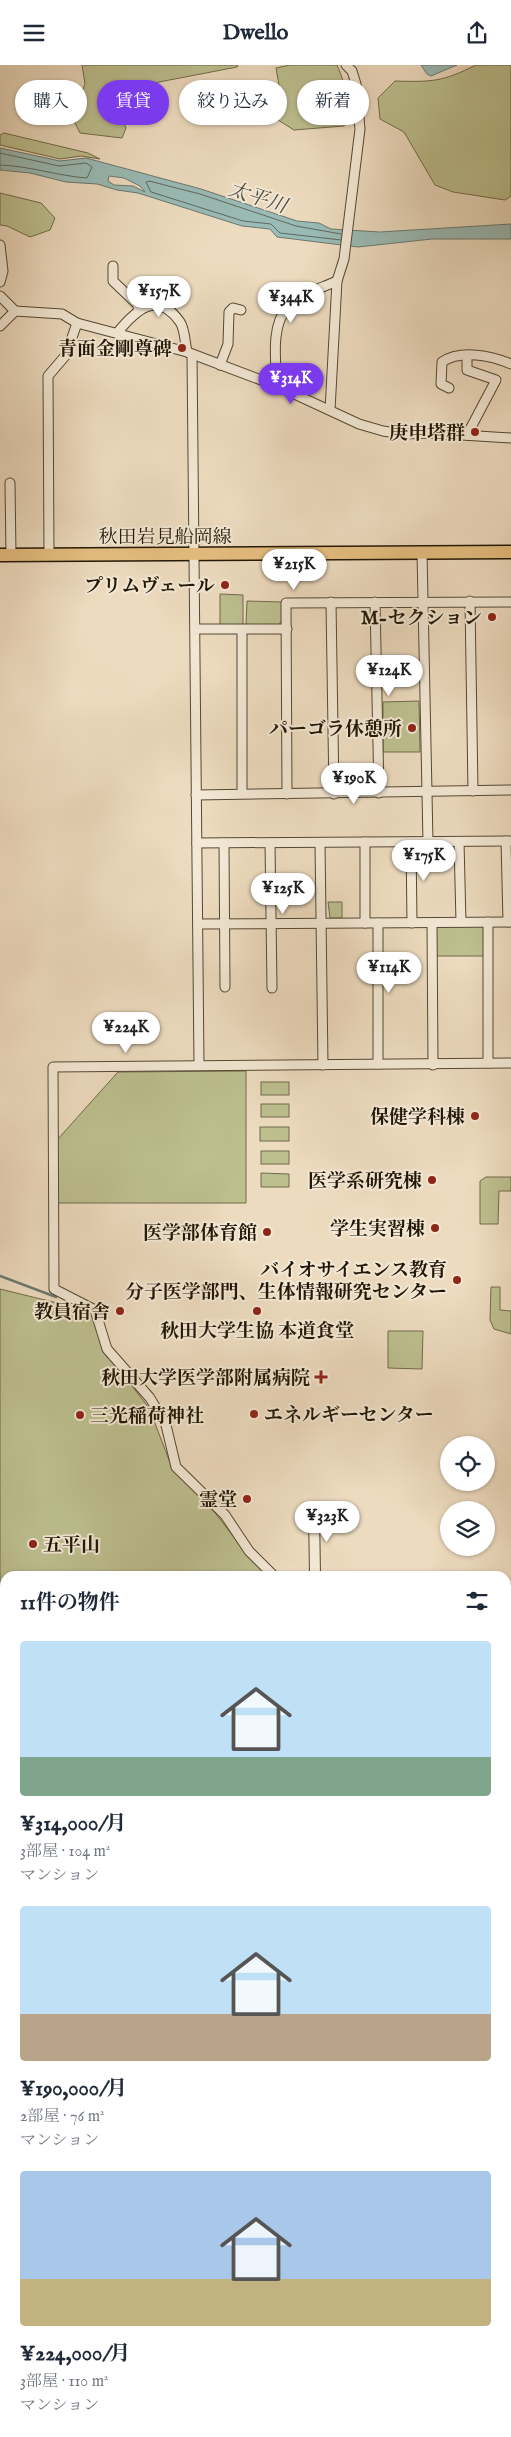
<!DOCTYPE html>
<html lang="ja">
<head>
<meta charset="utf-8">
<style>
	:root { --surface:#fff; --page:#f6f6f7; --text:#1f2937; --muted:#747a83; --accent:#7c3aed }
	body { margin:0; font-family:"IM FELL English","Noto Serif JP",serif; background:var(--page); color:var(--text); height:100vh; display:flex; flex-direction:column; font-size:19px; white-space:nowrap }
	* { box-sizing:border-box; margin:0 }
	p { font-size:16px; color:var(--muted) }
	.icon { flex:none; width:28px; height:28px; fill:none; stroke:currentColor; stroke-width:2; stroke-linecap:round; stroke-linejoin:round }
	.map { position:relative; flex:1; overflow:hidden }
	.details { position:absolute; left:0px; top:1506px; width:511px; height:866px; display:flex; flex-direction:column; background:var(--surface); border-radius:15px 15px 0 0; box-shadow:0 1px 4px #0004 }
	.details>* { flex:none }
	.banner { position:absolute; left:15px; top:15px; width:481px; height:45px; display:flex; gap:10px }
	.fabs { position:absolute; left:440px; top:1371px; display:grid; gap:10px }
	.fabs a { display:grid; place-items:center; width:55px; height:55px; border-radius:50%; background:var(--surface); box-shadow:0 1px 4px #0004; font-size:25px }
	.price { position:absolute; translate:-50% -42px; padding:0 11px; border-radius:18px; background:#fff; color:#222; font-size:16px; line-height:32px; filter:drop-shadow(0 1px 2px #0008) }
	.price::after { content:''; position:absolute; left:50%; top:30px; width:15px; height:11px; margin-left:-8px; background:inherit; clip-path:polygon(0 0,100% 0,50% 100%) }
	.price.selected { background:var(--accent); color:#fff }
	ul { padding:0; list-style:none }
	li { display:grid; align-content:center; gap:10px; height:265px; padding:0 20px }
	li span { display:grid; place-items:center; height:155px; border-radius:5px; color:#555 }
	li>.icon { margin-inline-start:auto }
	span .icon { width:90px; height:90px; fill:#fffc; stroke-width:1 }
	li b { font-size:21px }
	h2 { display:flex; justify-content:space-between; align-items:center; height:60px; padding:0 20px; font-size:21px }
	.pill { padding:0 18px; border-radius:22px; background:var(--surface); box-shadow:0 1px 4px #0004; font-size:18px; line-height:45px }
	.pill.selected { background:var(--accent); color:#fff }
	header { display:flex; justify-content:space-between; align-items:center; height:65px; padding:0 20px; background:var(--surface); font-size:22px; font-weight:800 }
	.map>svg:first-child { display:block }
	.green { fill:#bdbf8f; stroke:#706b4a }
	.water { fill:#9abbb6; stroke:#6a7970; fill-rule:evenodd }
	.lines { fill:none; stroke-linecap:round; stroke-linejoin:round }
	.shore { stroke:#5e695e; stroke-width:1 }
	.stream { stroke:#6a7970; stroke-width:2.5 }
	.minor-casing { stroke:#554834; stroke-width:11 }
	.tertiary-casing { stroke:#554834; stroke-width:12 }
	.primary-casing { stroke:#221706; stroke-width:15 }
	.minor { stroke:#f3e8d5; stroke-width:9 }
	.tertiary { stroke:#f3e8d5; stroke-width:10 }
	.primary { stroke:#e6be80; stroke-width:12 }
	.poi-dot { fill:#8f2418; stroke:#f3e8d5; stroke-width:2 }
	.labels { text-anchor:middle; stroke-width:4; stroke-linejoin:round; paint-order:stroke }
	.poi-label { font-size:19px; font-weight:bold; fill:#221706; stroke:#f3e8d5; text-anchor:end }
	.street-label { font-size:19px; fill:#221706; stroke:#f3e8d5 }
	.water-label { font-size:20px; font-style:italic; fill:#4c5044; stroke:#f3e8d5 }
</style>
</head>
<body>
<header><svg class="icon" aria-label="menu" viewBox="0 0 24 24"><path d="M4 6h16M4 12h16M4 18h16"/></svg>Dwello<svg class="icon" aria-label="share" viewBox="0 0 24 24"><path d="M12 15V3M7 8l5-5 5 5M5 13v7h14v-7"/></svg></header>
<div class="map">
<svg width="511" height="2372" viewBox="0 0 511 2372">
	<rect width="100%" height="100%" fill="#eddbbf"/>
	<filter id="stains"><feTurbulence type="fractalNoise" baseFrequency=".004" numOctaves="4"/><feColorMatrix values="0 0 0 0 .2 0 0 0 0 .09 0 0 0 0 .02 0 0 0 .5 -.17"/></filter>
	<radialGradient id="worn" r=".72"><stop offset=".6" stop-color="#630" stop-opacity="0"/><stop offset="1" stop-color="#630" stop-opacity=".3"/></radialGradient>
	<g class="green">
		<polygon points="82,0 238,0 237,2 133,22 119,48 126,63 122,73 80,68 72,52 85,19"/>
		<path d="M290 0H337C345 18 352 43 344 61L294 65 278 55 275 28 280 26 276 3Z"/>
		<path d="M476 0H511V131L505 135 453 127 435 120 404 67 380 54 378 33 395 16C432 17 442 17 476 0Z"/>
		<polygon points="4,68 88,88 100,94 81,91 60,94 0,80 0,70"/>
		<polygon points="0,128 41,138 55,153 50,165 30,172 7,161 0,160"/>
		<polygon points="220,529 243,530 243,560 220,560"/>
		<polygon points="247,536 282,537 282,555 278,561 246,560"/>
		<polygon points="419,636 420,687 383,687 383,637"/>
		<polygon points="328,837 342,837 342,853 330,853"/>
		<polygon points="488,857 488,891 432,891 432,858"/>
		<polygon points="246,1006 246,1138 55,1138 57,1075 118,1007"/>
		<rect x="261" y="1017" width="28" height="13"/>
		<rect x="261" y="1039" width="28" height="13"/>
		<rect x="260" y="1062" width="29" height="14"/>
		<rect x="261" y="1086" width="28" height="13"/>
		<polygon points="261,1108 289,1109 289,1122 261,1122"/>
		<polygon points="486,1112 511,1112 511,1126 499,1126 498,1159 480,1159 480,1116"/>
		<polygon points="491,1222 500,1222 500,1245 511,1246 511,1269 494,1264 490,1255"/>
		<polygon points="0,1224 90,1246 112,1295 149,1343 171,1400 216,1449 240,1480 268,1511 5,1511 5,1677 0,1676"/>
		<polygon points="388,1266 423,1266 422,1304 388,1303"/>
		<rect x="0" y="1771" width="5" height="69"/>
		<polygon points="0,1939 5,1939 5,2187 0,2192"/>
		<polygon points="506,2017 511,2018 511,2216 506,2214"/>
		<polygon points="242,2368 300,2368 297,2372 239,2372"/>
	</g>
	<g class="water">
		<polygon points="421,0 457,0 431,11 427,9"/>
		<path d="M0 83 60 96 86 93 201 124 297 156 319 158 331 164 380 167 511 159V174H432L358 182 277 172 270 164 242 161 138 128 117 125 97 119 66 117 30 108 0 105ZM109 111 124 113 140 121 145 127 133 121 114 120 108 116Z"/>
	</g>
	<g class="lines">
		<g class="shore">
			<path d="M0 88 59 101 86 98 92 102 87 113C58 111 30 101 0 100"/>
			<polyline points="341,175 280,168 271,159 243,156 151,127 146,117 149,116 200,129 296,161 341,169"/>
		</g>
		<g class="stream">
			<polyline points="0,1211 56,1232"/>
			<polyline points="506,1655 511,1655"/>
		</g>
		<g class="minor-casing">
			<g id="minor">
				<polyline points="0,180 3,206 0,217"/>
				<polyline points="113,201 113,216 137,239 139,245"/>
				<polyline points="0,231 15,246"/>
				<polyline points="0,261 15,246 62,249 77,258 187,287 277,321 359,359 383,366 403,369 430,368 511,373"/>
				<path d="M117 268C135 246 157 224 180 257 185 264 185 278 187 287"/>
				<polyline points="192,290 199,1000"/>
				<polyline points="220,300 228,279 229,247 233,243 241,245"/>
				<path d="M277 321C276 296 270 262 288 241 299 229 322 223 337 216"/>
				<path d="M449 323 441 319 442 297C461 284 492 291 511 299"/>
				<polyline points="330,345 337,216 344,194 360,64 356,19 352,6 346,0"/>
				<polyline points="467,370 496,315 467,305 467,291"/>
				<polyline points="10,418 11,490"/>
				<polyline points="422,487 428,777"/>
				<polyline points="49,490 48,311 66,290 77,258"/>
				<polyline points="470,536 473,726"/>
				<polyline points="331,537 334,729"/>
				<polyline points="375,537 379,728"/>
				<polyline points="196,564 287,564"/>
				<polyline points="242,565 242,727"/>
				<polyline points="287,729 286,538 511,537"/>
				<polyline points="196,730 511,725"/>
				<polyline points="506,776 508,857"/>
				<polyline points="365,777 365,858"/>
				<polyline points="411,777 412,858"/>
				<polyline points="459,777 461,857"/>
				<polyline points="197,778 511,776"/>
				<polyline points="224,778 225,922"/>
				<polyline points="270,778 272,923"/>
				<polyline points="320,778 323,1000"/>
				<polyline points="432,858 433,1000"/>
				<polyline points="198,859 511,857"/>
				<polyline points="488,998 488,857"/>
				<polyline points="378,999 378,858"/>
				<polyline points="274,1511 249,1486 225,1450 176,1402 166,1360 150,1333 107,1284 95,1245 54,1224 53,1002 511,998"/>
				<polyline points="506,1578 511,1578"/>
				<polyline points="0,1751 5,1698"/>
				<polyline points="0,1766 5,1766"/>
				<polyline points="0,1845 5,1845"/>
				<polyline points="0,1888 5,1889"/>
				<polyline points="0,1934 5,1935"/>
				<polyline points="506,1986 511,1986"/>
				<polyline points="0,2214 5,2207"/>
				<polyline points="506,2247 511,2249"/>
				<polyline points="0,2313 5,2306"/>
				<polyline points="506,2361 511,2363"/>
				<polyline points="373,2368 383,2372"/>
				<polyline points="108,2372 111,2368"/>
				<polyline points="187,2372 190,2368"/>
				<polyline points="300,2372 303,2368"/>
				<polyline points="356,2372 357,2368"/>
			</g>
		</g>
		<g class="tertiary-casing">
			<g id="tertiary">
				<polyline points="314,1446 315,1511"/>
				<polyline points="506,1548 511,1549"/>
				<polyline points="506,1873 511,1873"/>
			</g>
		</g>
		<g class="primary-casing">
			<g id="primary">
				<polyline points="0,490 511,487"/>
				<polyline points="506,1803 511,1797"/>
				<polyline points="34,2372 37,2368"/>
			</g>
		</g>
		<use href="#minor" class="minor"/>
		<use href="#tertiary" class="tertiary"/>
		<use href="#primary" class="primary"/>
	</g>
	<g class="poi-dot">
		<circle cx="182" cy="283" r="5"/>
		<circle cx="475" cy="367" r="5"/>
		<circle cx="225" cy="520" r="5"/>
		<circle cx="492" cy="552" r="5"/>
		<circle cx="412" cy="663" r="5"/>
		<circle cx="475" cy="1051" r="5"/>
		<circle cx="432" cy="1115" r="5"/>
		<circle cx="435" cy="1163" r="5"/>
		<circle cx="267" cy="1167" r="5"/>
		<circle cx="457" cy="1215" r="5"/>
		<circle cx="120" cy="1246" r="5"/>
		<circle cx="257" cy="1246" r="5"/>
		<path d="M318.5 1304.5h5v5h5v5h-5v5h-5v-5h-5v-5h5z"/>
		<circle cx="254" cy="1349" r="5"/>
		<circle cx="80" cy="1350" r="5"/>
		<circle cx="247" cy="1434" r="5"/>
		<circle cx="33" cy="1479" r="5"/>
	</g>
	<g class="labels">
		<g class="poi-label">
			<text x="172" y="290">青面金剛尊碑</text>
			<text x="465" y="374">庚申塔群</text>
			<text x="215" y="527">プリムヴェール</text>
			<text x="482" y="559">M-セクション</text>
			<text x="402" y="670">パーゴラ休憩所</text>
			<text x="465" y="1058">保健学科棟</text>
			<text x="422" y="1122">医学系研究棟</text>
			<text x="425" y="1170">学生実習棟</text>
			<text x="257" y="1174">医学部体育館</text>
			<text x="447" y="1211">バイオサイエンス教育<tspan x="447" dy="22">分子医学部門、生体情報研究センター</tspan></text>
			<text x="110" y="1253">教員宿舎</text>
			<text x="257" y="1272" text-anchor="middle">秋田大学生協 本道食堂</text>
			<text x="310" y="1319">秋田大学医学部附属病院</text>
			<text x="264" y="1356" text-anchor="start">エネルギーセンター</text>
			<text x="90" y="1357" text-anchor="start">三光稲荷神社</text>
			<text x="237" y="1441">霊堂</text>
			<text x="43" y="1486" text-anchor="start">五平山</text>
		</g>
		<g class="street-label">
			<text x="165" y="478">秋田岩見船岡線</text>
		</g>
		<g class="water-label">
			<text transform="translate(258 132) rotate(18)" y="7">太平川</text>
		</g>
	</g>
	<rect width="100%" height="100%" filter="url(#stains)"/>
	<rect width="100%" height="100%" fill="url(#worn)"/>
</svg>
<div class="fabs">
<a><svg class="icon" aria-label="locate" viewBox="0 0 24 24"><circle cx="12" cy="12" r="6"/><path d="M12 2v4M12 18v4M2 12h4M18 12h4"/></svg></a>
<a><svg class="icon" aria-label="layers" viewBox="0 0 24 24"><path d="M12 4l9 5-9 5-9-5zM3 14l9 5 9-5"/></svg></a>
</div>
<b class="price" style="left:159px;top:253px">¥157K</b>
<b class="price" style="left:291px;top:259px">¥344K</b>
<b class="price selected" style="left:291px;top:340px">¥314K</b>
<b class="price" style="left:294px;top:526px">¥215K</b>
<b class="price" style="left:389px;top:632px">¥124K</b>
<b class="price" style="left:354px;top:740px">¥190K</b>
<b class="price" style="left:424px;top:817px">¥175K</b>
<b class="price" style="left:283px;top:850px">¥125K</b>
<b class="price" style="left:389px;top:929px">¥114K</b>
<b class="price" style="left:126px;top:989px">¥224K</b>
<b class="price" style="left:327px;top:1478px">¥323K</b>
<div class="banner">
<a class="pill">購入</a>
<a class="pill selected">賃貸</a>
<a class="pill">絞り込み</a>
<a class="pill">新着</a>
</div>
<section class="details">
<h2>11件の物件<svg class="icon" aria-label="filters" viewBox="0 0 24 24"><path d="M4 7h16M4 17h16"/><circle cx="9" cy="7" r="2"/><circle cx="15" cy="17" r="2"/></svg></h2>
<ul>
<li><span style="background:linear-gradient(#bfe0f5 75%,#7fa58c 0)"><svg class="icon" aria-label="home" viewBox="0 0 24 24"><path d="M3 11l9-7 9 7M6 9v11h12V9"/></svg></span><div><b>¥314,000/月</b><p>3部屋 · 104 m²</p><p>マンション</p></div></li>
<li><span style="background:linear-gradient(#bfe0f5 70%,#b9a48a 0)"><svg class="icon" aria-label="home" viewBox="0 0 24 24"><path d="M3 11l9-7 9 7M6 9v11h12V9"/></svg></span><div><b>¥190,000/月</b><p>2部屋 · 76 m²</p><p>マンション</p></div></li>
<li><span style="background:linear-gradient(#a9c7e8 70%,#c2b280 0)"><svg class="icon" aria-label="home" viewBox="0 0 24 24"><path d="M3 11l9-7 9 7M6 9v11h12V9"/></svg></span><div><b>¥224,000/月</b><p>3部屋 · 110 m²</p><p>マンション</p></div></li>
</ul>
</section>
</div>
</body>
</html>
